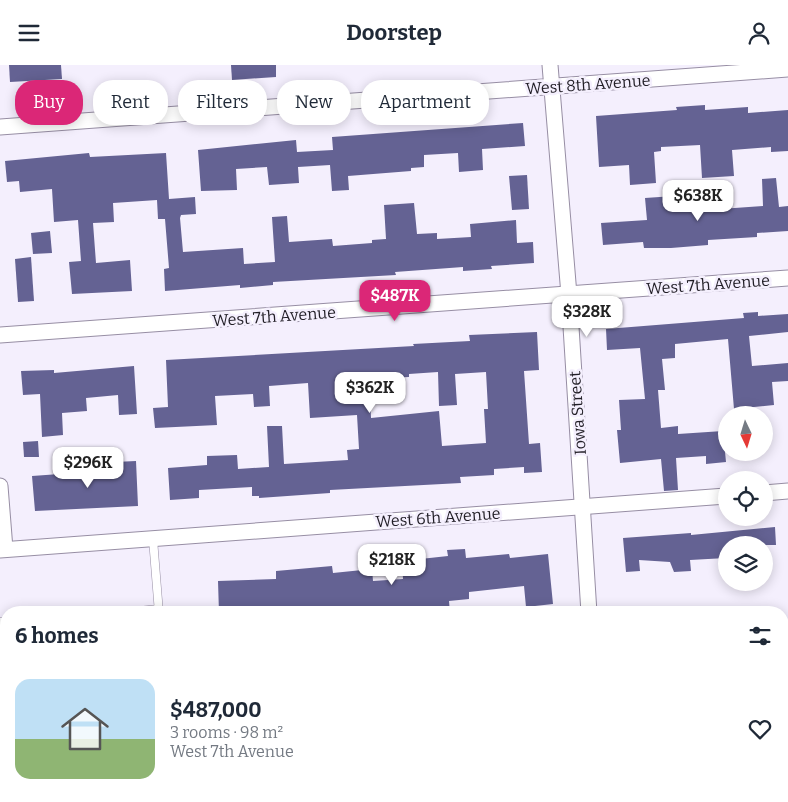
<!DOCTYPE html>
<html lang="en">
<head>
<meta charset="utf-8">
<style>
	:root { --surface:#fff; --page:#f2f2f3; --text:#1f2937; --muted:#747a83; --line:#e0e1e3; --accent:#db2777 }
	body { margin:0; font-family:Bitter,serif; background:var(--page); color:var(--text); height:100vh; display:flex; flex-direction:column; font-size:19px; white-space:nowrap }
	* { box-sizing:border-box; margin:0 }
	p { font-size:16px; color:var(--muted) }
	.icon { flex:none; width:28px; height:28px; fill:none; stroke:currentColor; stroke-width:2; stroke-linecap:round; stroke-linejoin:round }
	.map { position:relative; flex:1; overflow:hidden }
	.side { position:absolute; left:0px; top:541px; width:789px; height:196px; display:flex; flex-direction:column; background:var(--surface); border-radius:20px 20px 0 0; box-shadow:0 2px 12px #0003 }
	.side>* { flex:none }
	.banner { position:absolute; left:15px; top:15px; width:500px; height:45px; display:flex; gap:10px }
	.needle { width:32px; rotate:176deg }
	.buttons { position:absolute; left:718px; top:341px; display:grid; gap:10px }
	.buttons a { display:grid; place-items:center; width:55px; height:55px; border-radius:50%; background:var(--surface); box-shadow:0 2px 12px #0003; font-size:25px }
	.price { position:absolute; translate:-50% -42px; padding:0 11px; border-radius:10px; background:#fff; color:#222; font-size:16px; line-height:32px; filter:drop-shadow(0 1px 2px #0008) }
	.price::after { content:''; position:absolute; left:50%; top:30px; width:15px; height:11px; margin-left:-8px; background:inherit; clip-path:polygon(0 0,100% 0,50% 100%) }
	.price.selected { background:var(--accent); color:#fff }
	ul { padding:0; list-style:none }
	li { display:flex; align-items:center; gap:15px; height:125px; padding:0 15px }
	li+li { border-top:1px solid var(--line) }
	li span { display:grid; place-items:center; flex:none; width:140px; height:100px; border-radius:15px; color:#555 }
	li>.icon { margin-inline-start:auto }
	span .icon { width:60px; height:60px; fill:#fffc; stroke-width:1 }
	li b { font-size:21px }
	h2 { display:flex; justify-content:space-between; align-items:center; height:60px; padding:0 15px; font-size:21px }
	.chip { padding:0 18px; border-radius:20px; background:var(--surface); box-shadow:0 2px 12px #0003; font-size:18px; line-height:45px }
	.chip.selected { background:var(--accent); color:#fff }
	header { display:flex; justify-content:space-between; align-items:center; height:65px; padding:0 15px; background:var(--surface); font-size:22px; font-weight:700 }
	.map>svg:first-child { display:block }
	.building { fill:#646293; fill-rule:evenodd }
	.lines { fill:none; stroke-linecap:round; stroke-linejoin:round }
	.service-casing { stroke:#978ea4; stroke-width:9 }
	.minor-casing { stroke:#978ea4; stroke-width:17 }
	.service { stroke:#fff; stroke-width:8 }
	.minor { stroke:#fff; stroke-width:15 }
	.labels { text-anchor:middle; stroke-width:5; stroke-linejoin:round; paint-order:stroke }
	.street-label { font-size:16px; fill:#211e26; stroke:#f4effd }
</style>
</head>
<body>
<header><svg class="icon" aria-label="menu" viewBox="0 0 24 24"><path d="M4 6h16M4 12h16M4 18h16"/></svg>Doorstep<svg class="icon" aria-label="person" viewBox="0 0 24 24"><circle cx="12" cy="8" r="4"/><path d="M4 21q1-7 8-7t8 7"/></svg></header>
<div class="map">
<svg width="788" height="737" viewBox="0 0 788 737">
	<rect width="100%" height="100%" fill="#f4effd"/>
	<g class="building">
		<polygon points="9,0 61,0 62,14 10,17"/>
		<polygon points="231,0 276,0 276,12 232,15"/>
		<polygon points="705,40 705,45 748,42 748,48 788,45 788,86 771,87 771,82 732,85 734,111 702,113 700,80 661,82 661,86 654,87 656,118 630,120 629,100 599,102 596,51 677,45 676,42"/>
		<polygon points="523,58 525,81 482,84 483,105 459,107 458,88 424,90 424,102 411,103 411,106 348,111 349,125 332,126 330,100 298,102 299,118 269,120 267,102 236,104 237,125 201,126 198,85 296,75 297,87 333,85 332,72"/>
		<polygon points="89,88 90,92 166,88 169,134 195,132 196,149 181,150 180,153 183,187 243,183 244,199 275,197 272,152 287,151 289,177 332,174 333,181 372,178 372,175 386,174 384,140 414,138 417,169 437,168 437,174 471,172 470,159 516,155 517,178 533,177 534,198 491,201 492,204 463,206 463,202 395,207 396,210 273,217 273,220 240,223 240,220 165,226 164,204 169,203 165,154 158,154 157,135 113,138 114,157 93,158 96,198 130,195 132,226 72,229 69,197 81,196 78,155 54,157 52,124 20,127 19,116 7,117 5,96"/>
		<polygon points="527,110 529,144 512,145 509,111"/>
		<polygon points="776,113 779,142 788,141 788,166 757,168 757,172 708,175 708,180 671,183 644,183 643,177 603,180 601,158 647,155 645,133 674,131 674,137 705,136 706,145 763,141 762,114"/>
		<polygon points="50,166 52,188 33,189 31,168"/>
		<polygon points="31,192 34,236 18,237 15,194"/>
		<polygon points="758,247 758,251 788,249 788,267 749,271 752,301 788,298 788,316 772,317 774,340 734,344 728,274 675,279 675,293 662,294 665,325 658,325 661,363 678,361 678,369 723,366 726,397 706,399 706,391 676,393 678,425 664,426 661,394 620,398 617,365 621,365 619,335 645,334 640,283 607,285 606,264 744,253 743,248"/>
		<path d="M537 267 539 305 524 306 529 379 540 378 542 407 524 408V402L494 404V410L460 412 461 418 330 425V428L259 433V431H252V422L199 425V433L170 435 168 403 207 400V391L237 390 238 404 269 402 267 361H282L284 399 348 395 347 385 359 384 357 350 310 353 308 318 269 321 270 341 254 342 253 329 215 331 217 360 155 363 153 343 168 342 166 295 414 281 413 279 470 276 469 270ZM438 307 439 341 457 340 455 309 486 307 488 344H484L486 378 442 381 439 346 371 353 369 314 409 312V309Z"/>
		<polygon points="134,301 137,349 119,350 118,330 86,333 87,346 62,348 63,370 42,372 40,329 23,330 21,306 54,305 54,308"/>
		<polygon points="38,376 39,392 24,392 23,377"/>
		<polygon points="136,396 138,441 35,446 32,411 115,405 115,397"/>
		<polygon points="775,462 776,480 726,480 726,493 690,495 691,506 674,507 670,497 639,495 640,506 626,507 623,473 691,468 691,470"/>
		<polygon points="465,484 466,493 509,489 510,493 548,489 553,539 526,542 524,521 469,527 469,534 449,536 450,548 358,548 358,545 276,548 276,543 238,544 238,548 219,548 218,516 276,514 276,506 332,501 333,508 372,504 373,516 403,514 402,496 448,491 447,485"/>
	</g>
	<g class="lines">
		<g class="service-casing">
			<g id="service">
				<polyline points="153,474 159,548"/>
				<polyline points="118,548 159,544"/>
				<polyline points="0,557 6,556"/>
				<polyline points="0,621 6,620"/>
				<polyline points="174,731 174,737"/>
				<polyline points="416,731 417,737"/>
			</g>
		</g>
		<g class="minor-casing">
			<g id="minor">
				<polyline points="550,0 569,230 589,548"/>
				<polyline points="0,62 788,4"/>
				<polyline points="0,270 788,213"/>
				<polyline points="0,421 5,484"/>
				<polyline points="764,428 788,426"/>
				<polyline points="0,485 726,431"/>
				<polyline points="782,695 788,695"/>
			</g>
		</g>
		<use href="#service" class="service"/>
		<use href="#minor" class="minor"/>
	</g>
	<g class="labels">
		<g class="street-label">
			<text transform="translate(588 19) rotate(-4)" y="6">West 8th Avenue</text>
			<text transform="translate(708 219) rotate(-4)" y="6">West 7th Avenue</text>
			<text transform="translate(274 251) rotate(-4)" y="6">West 7th Avenue</text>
			<text transform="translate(577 348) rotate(-94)" y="6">Iowa Street</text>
			<text transform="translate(438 452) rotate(-4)" y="6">West 6th Avenue</text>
		</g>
	</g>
</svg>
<div class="buttons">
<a><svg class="needle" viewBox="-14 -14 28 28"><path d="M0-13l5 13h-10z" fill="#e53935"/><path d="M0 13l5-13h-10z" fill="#747a83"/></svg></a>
<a><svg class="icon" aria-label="locate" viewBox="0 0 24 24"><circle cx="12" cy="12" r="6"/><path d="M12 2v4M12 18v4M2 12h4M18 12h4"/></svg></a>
<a><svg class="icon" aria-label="layers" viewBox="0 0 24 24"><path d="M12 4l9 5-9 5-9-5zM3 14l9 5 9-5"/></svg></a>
</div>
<b class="price" style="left:698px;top:157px">$638K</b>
<b class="price selected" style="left:395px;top:257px">$487K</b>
<b class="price" style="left:587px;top:273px">$328K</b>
<b class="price" style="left:370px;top:349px">$362K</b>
<b class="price" style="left:88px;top:424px">$296K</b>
<b class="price" style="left:392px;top:521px">$218K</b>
<div class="banner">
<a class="chip selected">Buy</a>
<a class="chip">Rent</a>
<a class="chip">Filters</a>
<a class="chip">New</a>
<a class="chip">Apartment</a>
</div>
<section class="side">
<h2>6 homes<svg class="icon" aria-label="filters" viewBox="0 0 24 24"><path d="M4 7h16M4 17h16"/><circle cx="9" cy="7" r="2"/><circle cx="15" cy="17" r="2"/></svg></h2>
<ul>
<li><span style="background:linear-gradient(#bfe0f5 60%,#8fb573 0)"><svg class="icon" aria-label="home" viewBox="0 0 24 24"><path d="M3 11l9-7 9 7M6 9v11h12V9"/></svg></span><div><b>$487,000</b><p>3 rooms · 98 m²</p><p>West 7th Avenue</p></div><svg class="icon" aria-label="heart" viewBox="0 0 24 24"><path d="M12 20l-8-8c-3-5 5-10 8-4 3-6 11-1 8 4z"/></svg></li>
</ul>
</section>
</div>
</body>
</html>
